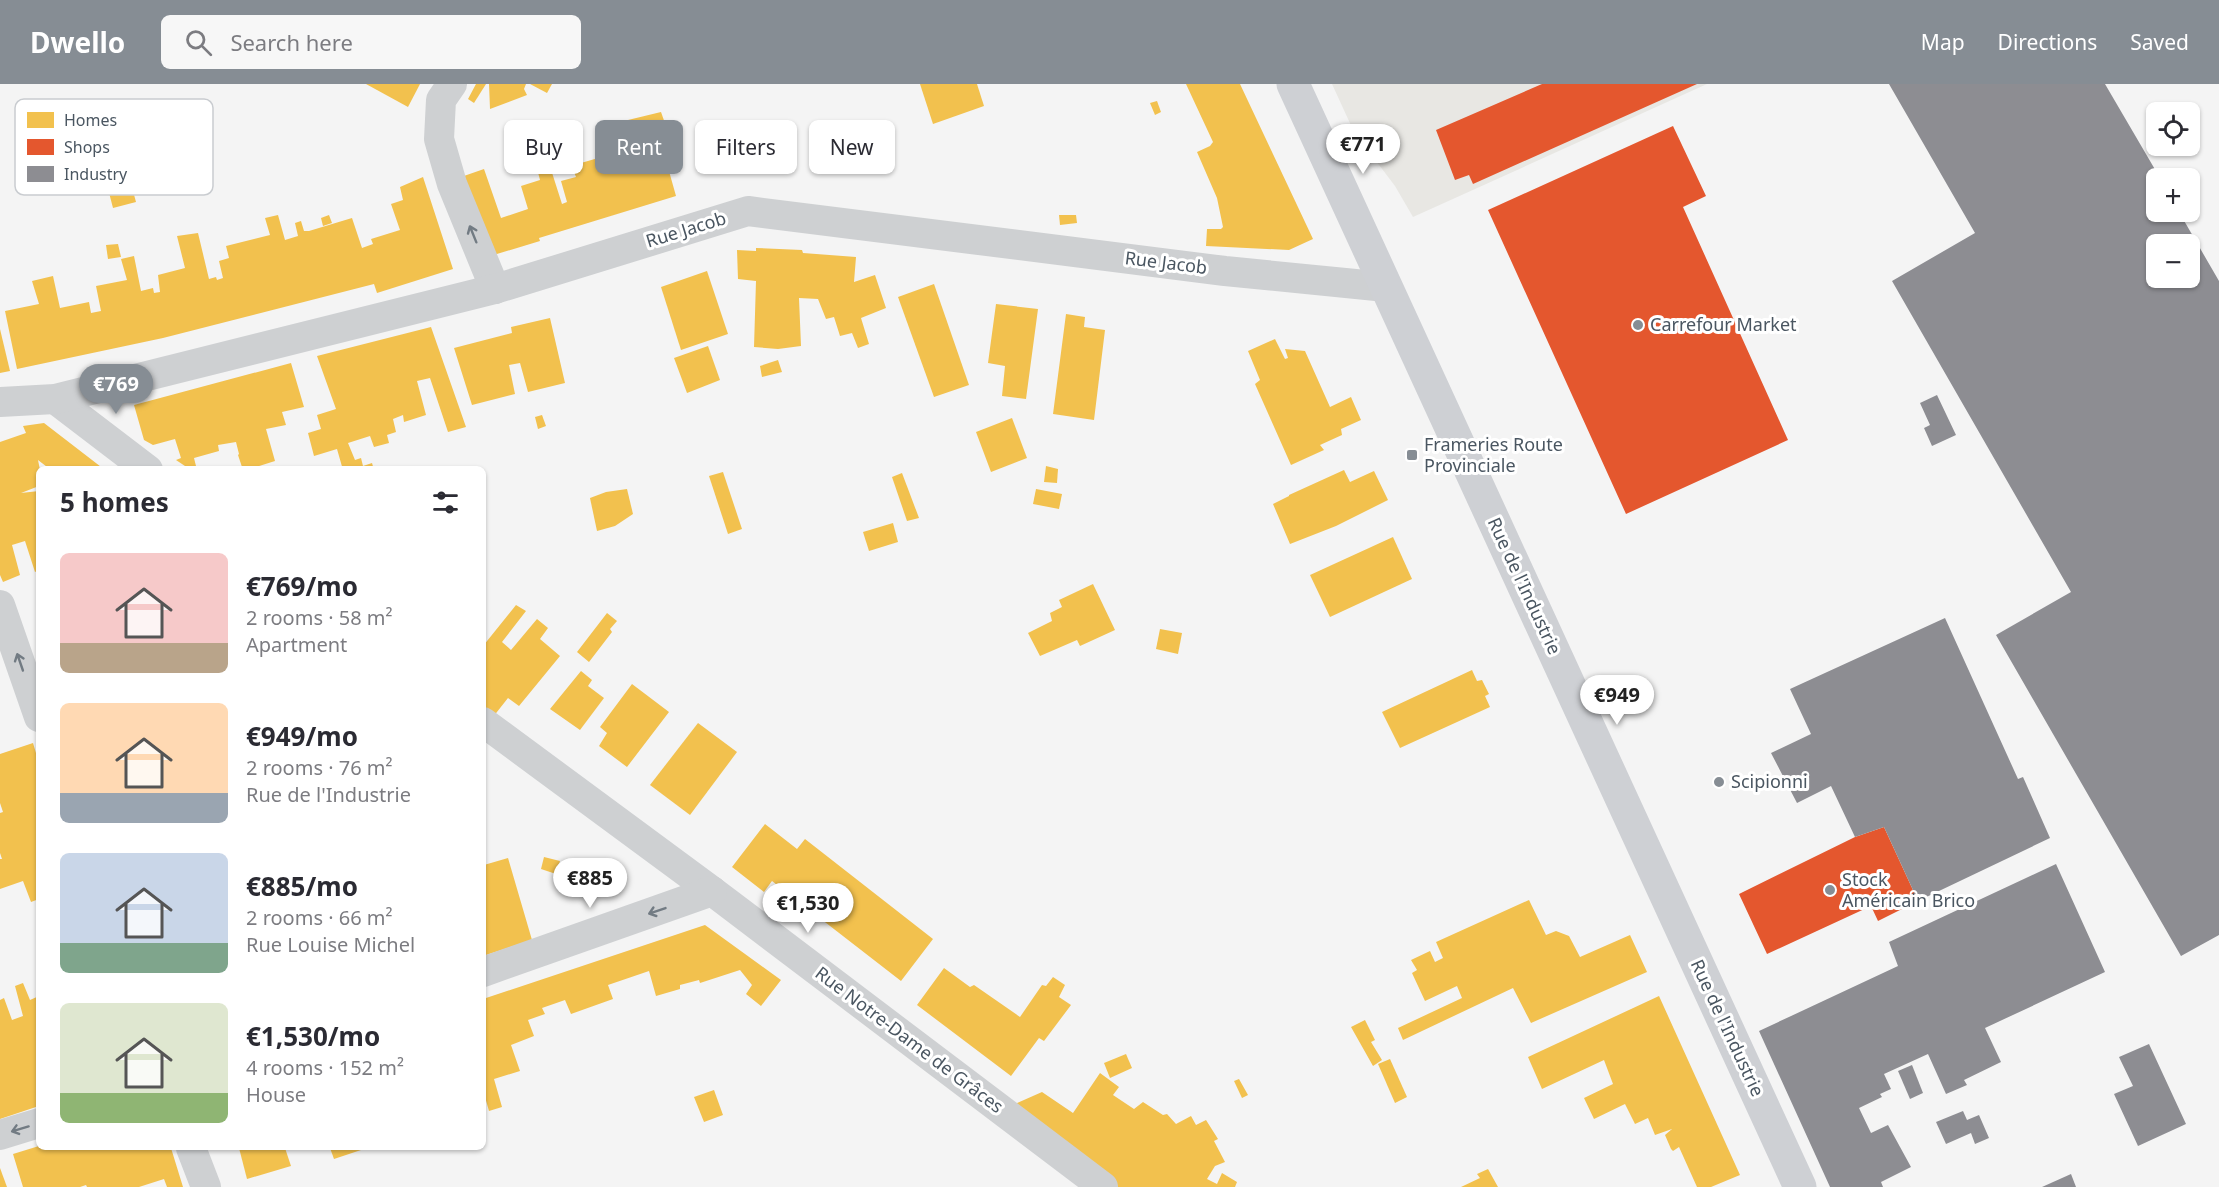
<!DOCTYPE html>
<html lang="en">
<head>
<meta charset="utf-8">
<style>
	:root { --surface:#fff; --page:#f7f7f7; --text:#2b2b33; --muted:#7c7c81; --accent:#868d94 }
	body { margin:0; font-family:"Noto Sans",sans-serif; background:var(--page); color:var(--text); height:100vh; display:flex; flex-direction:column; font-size:22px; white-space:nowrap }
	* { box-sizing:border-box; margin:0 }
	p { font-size:20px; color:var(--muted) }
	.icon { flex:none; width:33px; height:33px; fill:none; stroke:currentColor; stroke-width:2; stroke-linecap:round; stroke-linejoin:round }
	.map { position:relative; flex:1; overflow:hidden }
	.details { position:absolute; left:36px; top:382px; width:450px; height:684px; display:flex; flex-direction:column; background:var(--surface); border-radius:9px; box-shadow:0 2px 4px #0004 }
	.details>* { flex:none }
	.banner { position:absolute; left:504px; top:36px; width:570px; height:54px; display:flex; gap:12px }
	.buttons { position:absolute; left:2146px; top:18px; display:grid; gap:12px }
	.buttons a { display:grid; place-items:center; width:54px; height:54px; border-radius:9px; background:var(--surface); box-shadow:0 2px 4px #0004; font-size:30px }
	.price { position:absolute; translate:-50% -51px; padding:0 14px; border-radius:21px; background:#fff; color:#222; font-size:20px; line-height:39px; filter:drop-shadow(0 2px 3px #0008) }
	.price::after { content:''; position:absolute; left:50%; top:36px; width:18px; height:14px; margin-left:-9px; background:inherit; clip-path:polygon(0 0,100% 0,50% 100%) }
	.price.selected { background:var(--accent); color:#fff }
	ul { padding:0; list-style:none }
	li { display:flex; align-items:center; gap:18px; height:150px; padding:0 24px }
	li span { display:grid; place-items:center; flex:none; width:168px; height:120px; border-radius:9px; color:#555 }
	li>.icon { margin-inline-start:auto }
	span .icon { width:72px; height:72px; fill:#fffc; stroke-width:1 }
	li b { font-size:26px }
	h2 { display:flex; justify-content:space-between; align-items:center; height:72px; padding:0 24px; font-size:26px }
	.pill { padding:0 21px; border-radius:9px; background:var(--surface); box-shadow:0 2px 4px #0004; font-size:21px; line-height:54px }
	.pill.selected { background:var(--accent); color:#fff }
	header { display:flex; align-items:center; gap:36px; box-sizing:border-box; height:84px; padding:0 30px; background:var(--accent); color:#fff }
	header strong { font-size:28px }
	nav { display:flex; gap:33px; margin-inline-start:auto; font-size:21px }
	.search { width:420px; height:54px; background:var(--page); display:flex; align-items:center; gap:15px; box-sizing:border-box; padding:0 21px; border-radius:9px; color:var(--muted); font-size:22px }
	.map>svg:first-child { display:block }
	.commercial { fill:#e8e7e3 }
	.homes { fill:#f2c14e }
	.shops { fill:#e4572e }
	.industry { fill:#8d8d92; fill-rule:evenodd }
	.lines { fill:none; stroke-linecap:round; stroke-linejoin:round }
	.minor { stroke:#ced0d2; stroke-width:30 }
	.secondary { stroke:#ced0d4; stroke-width:33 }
	.oneway { stroke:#727b83 }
	.poi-dot { fill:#868d94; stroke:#fff; stroke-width:2 }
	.labels { text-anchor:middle; stroke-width:6; stroke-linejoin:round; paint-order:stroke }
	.street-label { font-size:18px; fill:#4a5661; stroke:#fff }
	.poi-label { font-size:18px; fill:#4a5661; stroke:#fff; text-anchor:start }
	.key { fill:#fff; stroke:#c9ccd0; stroke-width:1.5 }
	.key-label { font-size:16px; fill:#4a5661 }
</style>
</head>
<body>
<header>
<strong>Dwello</strong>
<div class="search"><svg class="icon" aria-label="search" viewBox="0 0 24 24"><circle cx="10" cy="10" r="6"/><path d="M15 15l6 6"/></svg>Search here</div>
<nav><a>Map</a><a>Directions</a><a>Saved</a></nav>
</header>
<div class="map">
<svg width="2219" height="1103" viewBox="0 0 2219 1103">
	<rect width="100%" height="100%" fill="#f4f4f4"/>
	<polygon class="commercial" points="1332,0 1707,0 1413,133 1395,102 1354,48"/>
	<g class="homes">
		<polygon points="366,0 420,0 408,23"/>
		<polygon points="476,0 486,0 474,19 468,15"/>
		<polygon points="489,0 526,0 524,5 527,11 490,25"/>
		<polygon points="530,0 552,0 547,9"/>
		<polygon points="920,0 977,0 984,22 933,40"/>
		<polygon points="1186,0 1240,0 1313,155 1289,166 1206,162 1207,145 1221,145 1223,143 1217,114 1197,68 1210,62 1213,58"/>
		<polygon points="1157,17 1161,28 1155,31 1150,19"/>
		<polygon points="661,28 678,76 667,80 676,112 539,154 540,157 487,173 461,93 484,85 501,134 528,125 521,102 540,96 535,77 547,73 562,120 567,118 561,97 576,93 574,88 568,89 563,74 567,73 563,60 575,57 581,79 636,63 628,36"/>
		<polygon points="423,93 453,185 377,209 374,200 163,254 17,285 5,227 39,220 32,197 53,192 60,224 89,218 91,229 101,227 96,202 127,196 121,175 134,172 141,207 153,204 154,209 160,208 158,191 185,184 177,152 198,149 209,195 216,193 217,196 223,194 219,177 229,174 226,162 270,151 265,134 278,131 285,156 298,152 295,139 301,137 304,147 309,147 352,134 362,164 373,160 371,155 400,146 391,120 403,116 400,103"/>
		<polygon points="130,96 136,118 113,124 107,101"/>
		<polygon points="329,131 332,139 323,142 321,134"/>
		<polygon points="1059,131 1076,131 1077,139 1060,141"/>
		<polygon points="118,160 121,173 108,175 106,161"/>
		<polygon points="756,164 802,166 803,169 856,173 854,198 875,191 886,224 861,234 869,260 858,264 852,249 840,252 834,233 826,235 818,215 799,214 801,262 778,265 754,263 756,197 738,195 737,166 756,167"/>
		<polygon points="707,187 728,250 681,266 661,203"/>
		<polygon points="934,200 969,301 934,313 898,213"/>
		<polygon points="996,220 1038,225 1026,315 1002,312 1005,282 988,279"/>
		<polygon points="1066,230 1085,233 1084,243 1105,246 1094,336 1053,330"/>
		<polygon points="550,234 565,299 528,308 520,279 509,281 515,310 472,321 454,264 512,249 511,243"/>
		<polygon points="431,243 466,343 448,348 430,294 417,297 426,331 404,338 403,331 393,335 396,348 387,351 389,359 374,363 370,352 348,359 355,376 361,374 363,382 372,379 374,386 343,386 337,365 314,372 308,349 321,345 317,331 336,325 317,272"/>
		<polygon points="0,245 10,287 0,289"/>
		<polygon points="1275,255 1285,275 1288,274 1285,265 1305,267 1330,323 1351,313 1361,336 1341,345 1342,351 1320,361 1324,366 1291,381 1255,300 1260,296 1248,267"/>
		<polygon points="708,262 720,296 687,309 674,274"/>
		<polygon points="778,276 782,288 762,293 760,282"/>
		<polygon points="291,279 304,323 282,328 286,341 266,345 275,377 256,383 257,386 243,386 238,371 239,370 236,358 218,361 219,367 194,374 197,386 191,386 176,376 181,374 175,355 153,361 144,356 134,321"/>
		<polygon points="542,331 546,342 538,345 535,333"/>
		<polygon points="1012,334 1027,374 991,388 976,348"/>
		<polygon points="44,339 105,386 51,386 38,376 40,386 39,402 21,409 39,407 39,486 35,488 25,457 12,461 20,491 3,498 0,491 0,358 26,349 23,342"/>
		<polygon points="1046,382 1058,385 1057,399 1044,398"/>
		<polygon points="1344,386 1350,398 1374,387 1388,416 1336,442 1290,460 1273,420 1289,412 1289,411"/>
		<polygon points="723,388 742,445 728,450 709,392"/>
		<polygon points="902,389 919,434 907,437 892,393"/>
		<polygon points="627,405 633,430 615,442 597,447 590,414 606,408"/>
		<polygon points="1036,405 1062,410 1059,425 1033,420"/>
		<polygon points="893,439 898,458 869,467 863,448"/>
		<polygon points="1393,453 1412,495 1330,533 1310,491"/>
		<polygon points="1093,500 1115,546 1080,562 1077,556 1040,572 1028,549 1052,537 1050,529 1062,523 1059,516"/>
		<polygon points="516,521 526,527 502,558 511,566 537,535 548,544 540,555 560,572 519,622 508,614 493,633 483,626 483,562"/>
		<polygon points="607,529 617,537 610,545 612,548 589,578 577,568"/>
		<polygon points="1160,545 1182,549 1178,570 1156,565"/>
		<polygon points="1472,586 1477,597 1482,596 1489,610 1485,612 1490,623 1400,664 1382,628"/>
		<polygon points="581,587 592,596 588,602 604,614 580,646 550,625"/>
		<polygon points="632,600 669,628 627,683 599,662 607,649 600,643"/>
		<polygon points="698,639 737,668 690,731 650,701"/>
		<polygon points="33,659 39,679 39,815 31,818 23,797 0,805 0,775 2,775 0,769 0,729 3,728 0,719 0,670"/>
		<polygon points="765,740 797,765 805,755 933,855 901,897 772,797 764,808 732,783"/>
		<polygon points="544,773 560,777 556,790 541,785"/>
		<polygon points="508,774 532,856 483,872 483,790 486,789 484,781"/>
		<polygon points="1529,816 1546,851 1556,847 1569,852 1580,873 1630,851 1647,888 1531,939 1513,904 1403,956 1398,944 1462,914 1457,902 1425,917 1412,889 1417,886 1411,876 1430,867 1435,878 1443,874 1436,858"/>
		<polygon points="705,841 781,896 761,922 746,910 752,901 740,886 700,899 699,896 680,901 680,905 656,912 649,887 608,901 613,915 571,930 565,916 542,924 545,930 528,936 534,952 511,961 520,987 494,995 502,1023 489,1027 483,1006 483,915"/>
		<polygon points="944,884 970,903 974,901 1020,933 1042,901 1046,902 1053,893 1065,901 1059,913 1071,921 1044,957 1039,954 1011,992 917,921"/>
		<polygon points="23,899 30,916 39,912 39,1022 0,1035 0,916 4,914 12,936 23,932 15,902"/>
		<polygon points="1659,912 1740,1091 1711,1103 1697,1103 1679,1063 1673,1067 1671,1065 1665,1051 1672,1045 1655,1051 1648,1034 1635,1040 1625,1020 1594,1035 1584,1014 1613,1000 1604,976 1542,1005 1528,973"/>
		<polygon points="1365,936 1375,956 1371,958 1382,976 1373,982 1351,943"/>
		<polygon points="1126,970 1132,984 1110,994 1104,979"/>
		<polygon points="1390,975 1407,1013 1395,1019 1378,980"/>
		<polygon points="1100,989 1119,1003 1113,1011 1134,1025 1143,1018 1163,1031 1167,1030 1176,1040 1191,1032 1196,1041 1206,1036 1218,1055 1214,1057 1225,1078 1215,1082 1207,1095 1217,1100 1222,1089 1237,1098 1235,1103 1117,1103 1010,1022 1042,1008 1073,1029"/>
		<polygon points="1239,995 1248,1011 1242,1014 1234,997"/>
		<polygon points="714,1006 723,1031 704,1038 694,1013"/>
		<polygon points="39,1062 39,1064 171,1064 183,1103 167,1103 164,1095 139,1103 87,1103 86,1101 80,1103 23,1103 13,1070"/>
		<polygon points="239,1064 285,1064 291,1082 247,1095"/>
		<polygon points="330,1064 367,1064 334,1075"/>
		<polygon points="0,1084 7,1103 0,1103"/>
		<polygon points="1488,1085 1498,1103 1461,1103 1480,1094 1477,1090"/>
	</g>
	<g class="shops">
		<polygon points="1542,0 1697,0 1473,100 1469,91 1455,96 1436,46"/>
		<polygon points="1673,42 1706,112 1683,123 1788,356 1626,430 1488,126"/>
		<polygon points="1884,743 1918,817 1878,837 1871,822 1767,870 1739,810 1855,753"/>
	</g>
	<g class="industry">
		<path d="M1889 0H2105L2160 94H2157V128H2179L2219 197V851L2181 872 1996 551 2071 508 1892 197 1975 149ZM2157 160H2190V194H2157Z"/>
		<polygon points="1937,311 1956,351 1932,362 1924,344 1930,341 1920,319"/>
		<polygon points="1945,534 2018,695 2023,693 2050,754 1918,817 1884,743 1855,753 1831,702 1797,719 1771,669 1811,650 1790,605"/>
		<polygon points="2056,780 2105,888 1985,944 2001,978 1964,996 1967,1001 1946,1010 1928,970 1884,990 1891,1005 1880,1010 1882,1013 1859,1024 1871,1049 1888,1041 1911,1083 1881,1098 1883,1103 1830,1103 1759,947 1898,882 1889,858"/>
		<polygon points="2149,960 2186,1040 2138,1062 2114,1010 2133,1002 2119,973"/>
		<polygon points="1912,981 1923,1009 1910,1015 1898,987"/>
		<polygon points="1963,1027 1967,1036 1979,1031 1989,1054 1975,1060 1971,1049 1946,1060 1936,1038"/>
		<polygon points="2071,1090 2076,1103 2042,1103"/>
	</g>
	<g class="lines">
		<g class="minor">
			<polyline points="452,0 441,16 439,55 452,100 495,205"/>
			<polyline points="55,315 148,386"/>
			<polyline points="0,318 55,315 495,205 748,127 1225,187 1386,203"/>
			<polyline points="0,521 39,633"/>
			<polyline points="483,638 712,807 1103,1103"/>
			<polyline points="483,888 712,807"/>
			<polyline points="0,1051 39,1039"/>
			<polyline points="191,1064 206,1103"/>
		</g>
		<polyline class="secondary" points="1293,0 1800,1103"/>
	</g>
	<defs><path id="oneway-shaft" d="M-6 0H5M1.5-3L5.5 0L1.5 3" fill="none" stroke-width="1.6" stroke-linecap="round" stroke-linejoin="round" transform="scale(1.5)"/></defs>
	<g class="oneway">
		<use href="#oneway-shaft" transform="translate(473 150) rotate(-112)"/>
		<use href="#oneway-shaft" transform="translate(20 578) rotate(-109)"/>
		<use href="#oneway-shaft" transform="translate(657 827) rotate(161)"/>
		<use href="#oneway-shaft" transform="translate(20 1045) rotate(163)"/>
	</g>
	<g class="poi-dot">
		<circle cx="1638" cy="241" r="6"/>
		<rect x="1406" y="365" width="12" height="12" rx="3"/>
		<circle cx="1719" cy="698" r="6"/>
		<circle cx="1830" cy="806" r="6"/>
	</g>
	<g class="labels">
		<g class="street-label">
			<text transform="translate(686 146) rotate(-17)" y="6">Rue Jacob</text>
			<text transform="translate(1166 179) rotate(7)" y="6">Rue Jacob</text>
			<text transform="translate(1524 502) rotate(65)" y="6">Rue de l'Industrie</text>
			<text transform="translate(1727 944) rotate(65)" y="6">Rue de l'Industrie</text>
			<text transform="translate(909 956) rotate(37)" y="6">Rue Notre-Dame de Grâces</text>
		</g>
		<g class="poi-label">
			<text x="1650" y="247">Carrefour Market</text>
			<text x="1424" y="367">Frameries Route<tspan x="1424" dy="21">Provinciale</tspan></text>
			<text x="1731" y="704">Scipionni</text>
			<text x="1842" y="802">Stock<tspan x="1842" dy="21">Américain Brico</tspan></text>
		</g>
	</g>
	<rect x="15" y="15" width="198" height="96" rx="9" class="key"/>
	<rect x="27" y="28" width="27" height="16" fill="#f2c14e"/>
	<rect x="27" y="55" width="27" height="16" fill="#e4572e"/>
	<rect x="27" y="82" width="27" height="16" fill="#8d8d92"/>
	<g class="key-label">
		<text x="64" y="42">Homes</text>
		<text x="64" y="69">Shops</text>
		<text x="64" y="96">Industry</text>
	</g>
</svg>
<div class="buttons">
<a><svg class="icon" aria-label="locate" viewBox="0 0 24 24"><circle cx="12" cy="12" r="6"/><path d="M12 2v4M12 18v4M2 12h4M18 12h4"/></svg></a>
<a>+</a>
<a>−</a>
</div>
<b class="price" style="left:1363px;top:91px">€771</b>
<b class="price selected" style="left:116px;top:331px">€769</b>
<b class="price" style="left:1617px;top:642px">€949</b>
<b class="price" style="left:590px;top:825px">€885</b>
<b class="price" style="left:808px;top:850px">€1,530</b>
<div class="banner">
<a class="pill">Buy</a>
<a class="pill selected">Rent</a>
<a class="pill">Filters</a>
<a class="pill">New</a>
</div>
<section class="details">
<h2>5 homes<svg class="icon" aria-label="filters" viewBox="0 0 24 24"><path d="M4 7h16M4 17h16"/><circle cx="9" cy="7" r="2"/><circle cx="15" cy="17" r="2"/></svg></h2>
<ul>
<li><span style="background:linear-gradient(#f6c9c9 75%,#b9a48a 0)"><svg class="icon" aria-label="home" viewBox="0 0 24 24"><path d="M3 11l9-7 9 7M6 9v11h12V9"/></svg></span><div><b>€769/mo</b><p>2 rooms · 58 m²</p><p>Apartment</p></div></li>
<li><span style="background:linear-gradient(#ffd9b3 75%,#9aa5b1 0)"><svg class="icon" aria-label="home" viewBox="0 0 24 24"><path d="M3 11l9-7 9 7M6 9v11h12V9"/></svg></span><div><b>€949/mo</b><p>2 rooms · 76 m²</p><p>Rue de l'Industrie</p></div></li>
<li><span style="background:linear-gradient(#c9d6e8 75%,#7fa58c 0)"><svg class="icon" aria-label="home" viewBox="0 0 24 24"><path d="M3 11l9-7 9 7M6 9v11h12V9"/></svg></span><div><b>€885/mo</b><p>2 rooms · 66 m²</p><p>Rue Louise Michel</p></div></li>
<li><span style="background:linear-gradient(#dfe7d0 75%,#8fb573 0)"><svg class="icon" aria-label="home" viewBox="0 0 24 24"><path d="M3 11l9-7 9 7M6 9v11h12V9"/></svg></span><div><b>€1,530/mo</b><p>4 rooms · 152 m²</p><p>House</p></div></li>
</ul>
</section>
</div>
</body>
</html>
